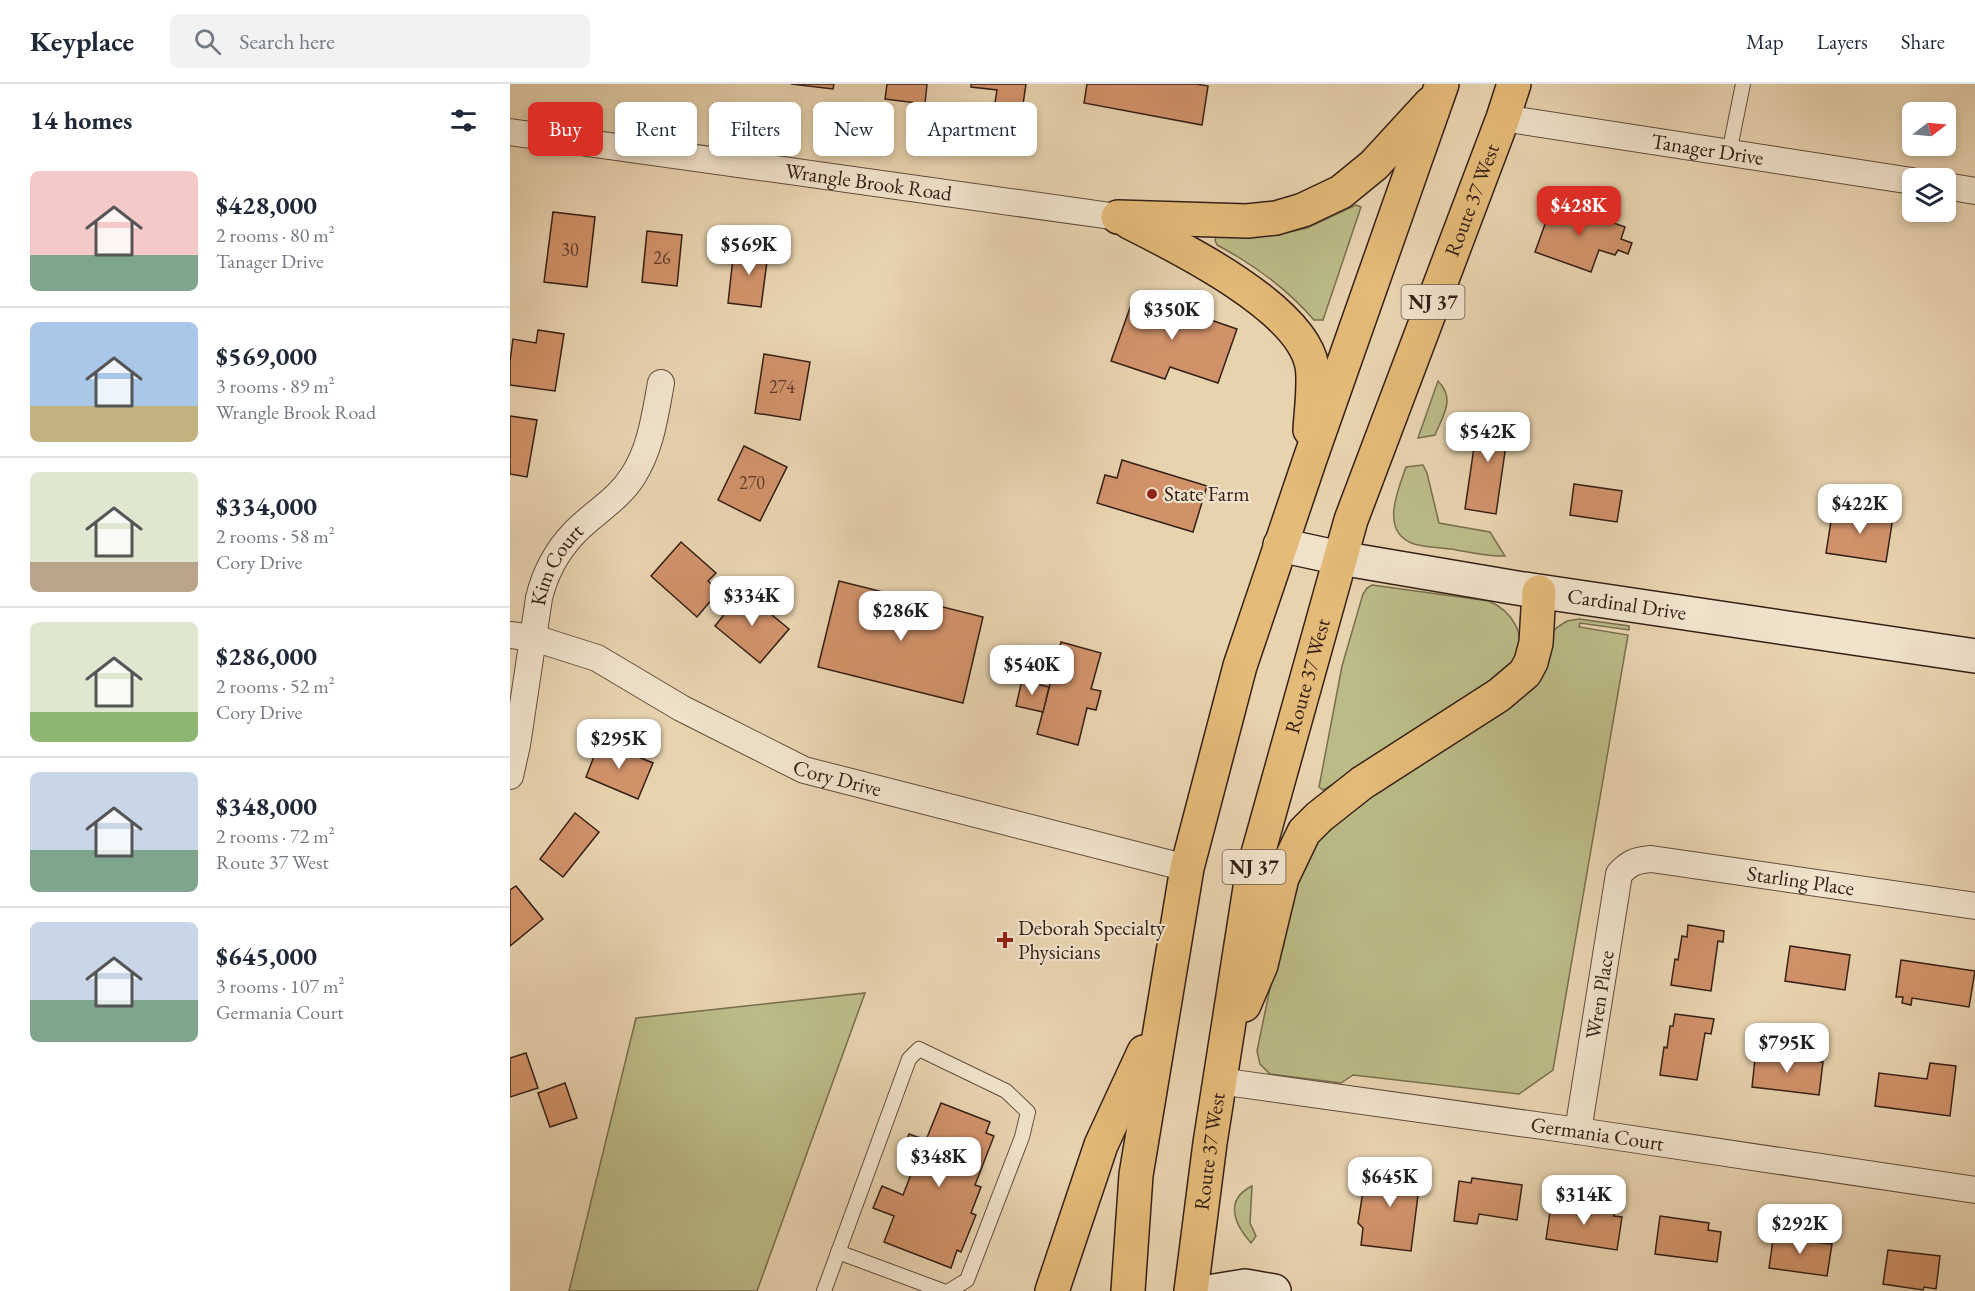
<!DOCTYPE html>
<html lang="en">
<head>
<meta charset="utf-8">
<style>
	:root { --surface:#fff; --page:#f2f2f3; --text:#1f2937; --muted:#747a83; --line:#e0e1e3; --accent:#d93025 }
	body { margin:0; font-family:"EB Garamond",serif; background:var(--page); color:var(--text); height:100vh; display:flex; flex-direction:column; font-size:22px; white-space:nowrap }
	* { box-sizing:border-box; margin:0 }
	p { font-size:20px; color:var(--muted) }
	.icon { flex:none; width:33px; height:33px; fill:none; stroke:currentColor; stroke-width:2; stroke-linecap:round; stroke-linejoin:round }
	.map { position:relative; flex:1; overflow:hidden }
	.details { display:flex; flex-direction:column; background:var(--surface); width:510px }
	.details>* { flex:none }
	.top-card { position:absolute; left:18px; top:18px; width:570px; height:54px; display:flex; gap:12px }
	.needle { width:39px; rotate:74deg }
	.fabs { position:absolute; left:1392px; top:18px; display:grid; gap:12px }
	.fabs a { display:grid; place-items:center; width:54px; height:54px; border-radius:9px; background:var(--surface); box-shadow:0 3px 9px #0003; font-size:30px }
	.price { position:absolute; translate:-50% -51px; padding:0 14px; border-radius:12px; background:#fff; color:#222; font-size:20px; line-height:39px; filter:drop-shadow(0 2px 3px #0008) }
	.price::after { content:''; position:absolute; left:50%; top:36px; width:18px; height:14px; margin-left:-9px; background:inherit; clip-path:polygon(0 0,100% 0,50% 100%) }
	.price.current { background:var(--accent); color:#fff }
	ul { padding:0; list-style:none }
	li { display:flex; align-items:center; gap:18px; height:150px; padding:0 30px }
	li+li { border-top:2px solid var(--line) }
	li span { display:grid; place-items:center; flex:none; width:168px; height:120px; border-radius:9px; color:#555 }
	li>.icon { margin-inline-start:auto }
	span .icon { width:72px; height:72px; fill:#fffc; stroke-width:1 }
	li b { font-size:26px }
	h2 { display:flex; justify-content:space-between; align-items:center; height:72px; padding:0 30px; font-size:26px }
	.tag { padding:0 21px; border-radius:9px; background:var(--surface); box-shadow:0 3px 9px #0003; font-size:21px; line-height:54px }
	.tag.current { background:var(--accent); color:#fff }
	header { display:flex; align-items:center; gap:36px; box-sizing:border-box; height:84px; padding:0 30px; background:var(--surface); border-bottom:2px solid var(--line) }
	header strong { font-size:28px }
	nav { display:flex; gap:33px; margin-inline-start:auto; font-size:21px }
	.search { width:420px; height:54px; background:var(--page); display:flex; align-items:center; gap:15px; box-sizing:border-box; padding:0 21px; border-radius:9px; color:var(--muted); font-size:22px }
	main { display:flex; flex:1; min-height:0 }
	.map>svg:first-child { display:block }
	.green { fill:#bbbb87; stroke:#786e4f; stroke-width:1.5 }
	.building { fill:#d1926a; stroke:#352017; stroke-width:1.5 }
	.lines { fill:none; stroke-linecap:round; stroke-linejoin:round }
	.lane-casing { stroke:#624d3d; stroke-width:16 }
	.street-casing { stroke:#624d3d; stroke-width:28 }
	.secondary-casing { stroke:#352017; stroke-width:36 }
	.highway-casing { stroke:#352017; stroke-width:36 }
	.lane { stroke:#f0e2cb; stroke-width:14 }
	.street { stroke:#f0e2cb; stroke-width:26 }
	.secondary { stroke:#f0e2cb; stroke-width:33 }
	.highway { stroke:#e4ba78; stroke-width:33 }
	.poi-dot { fill:#8f2418; stroke:#f0e2cb; stroke-width:2 }
	.labels { text-anchor:middle; stroke-width:4.5; stroke-linejoin:round; paint-order:stroke }
	.number-label { font-size:18px; fill:#5c3c2c }
	.shield { fill:#f0e2cb; stroke:#6d5a4d; stroke-width:1.5 }
	.shield-label { font-size:20px; font-weight:bold; fill:#352017 }
	.street-label { font-size:21px; fill:#352017; stroke:#f0e2cb }
	.poi-label { font-size:21px; fill:#352017; stroke:#f0e2cb; text-anchor:start }
</style>
</head>
<body>
<header>
<strong>Keyplace</strong>
<div class="search"><svg class="icon" aria-label="search" viewBox="0 0 24 24"><circle cx="10" cy="10" r="6"/><path d="M15 15l6 6"/></svg>Search here</div>
<nav><a>Map</a><a>Layers</a><a>Share</a></nav>
</header>
<main>
<section class="details">
<h2>14 homes<svg class="icon" aria-label="filters" viewBox="0 0 24 24"><path d="M4 7h16M4 17h16"/><circle cx="9" cy="7" r="2"/><circle cx="15" cy="17" r="2"/></svg></h2>
<ul>
<li><span style="background:linear-gradient(#f6c9c9 70%,#7fa58c 0)"><svg class="icon" aria-label="home" viewBox="0 0 24 24"><path d="M3 11l9-7 9 7M6 9v11h12V9"/></svg></span><div><b>$428,000</b><p>2 rooms · 80 m²</p><p>Tanager Drive</p></div></li>
<li><span style="background:linear-gradient(#a9c7e8 70%,#c2b280 0)"><svg class="icon" aria-label="home" viewBox="0 0 24 24"><path d="M3 11l9-7 9 7M6 9v11h12V9"/></svg></span><div><b>$569,000</b><p>3 rooms · 89 m²</p><p>Wrangle Brook Road</p></div></li>
<li><span style="background:linear-gradient(#dfe7d0 75%,#b9a48a 0)"><svg class="icon" aria-label="home" viewBox="0 0 24 24"><path d="M3 11l9-7 9 7M6 9v11h12V9"/></svg></span><div><b>$334,000</b><p>2 rooms · 58 m²</p><p>Cory Drive</p></div></li>
<li><span style="background:linear-gradient(#dfe7d0 75%,#8fb573 0)"><svg class="icon" aria-label="home" viewBox="0 0 24 24"><path d="M3 11l9-7 9 7M6 9v11h12V9"/></svg></span><div><b>$286,000</b><p>2 rooms · 52 m²</p><p>Cory Drive</p></div></li>
<li><span style="background:linear-gradient(#c9d6e8 65%,#7fa58c 0)"><svg class="icon" aria-label="home" viewBox="0 0 24 24"><path d="M3 11l9-7 9 7M6 9v11h12V9"/></svg></span><div><b>$348,000</b><p>2 rooms · 72 m²</p><p>Route 37 West</p></div></li>
<li><span style="background:linear-gradient(#c9d6e8 65%,#7fa58c 0)"><svg class="icon" aria-label="home" viewBox="0 0 24 24"><path d="M3 11l9-7 9 7M6 9v11h12V9"/></svg></span><div><b>$645,000</b><p>3 rooms · 107 m²</p><p>Germania Court</p></div></li>
</ul>
</section>
<div class="map">
<svg width="1465" height="1207" viewBox="0 0 1465 1207">
	<rect width="100%" height="100%" fill="#e8d3af"/>
	<filter id="stains"><feTurbulence type="fractalNoise" baseFrequency=".00333" numOctaves="4"/><feColorMatrix values="0 0 0 0 .2 0 0 0 0 .09 0 0 0 0 .02 0 0 0 .5 -.17"/></filter>
	<radialGradient id="worn" r=".72"><stop offset=".6" stop-color="#630" stop-opacity="0"/><stop offset="1" stop-color="#630" stop-opacity=".3"/></radialGradient>
	<g class="green">
		<path d="M846 121 851 123 813 236H804C777 205 743 180 707 161L705 156 707 151 770 150 797 144Z"/>
		<path d="M928 297C946 315 933 331 925 351L908 354Z"/>
		<path d="M913 381 917 389 929 439 980 448 995 472C978 473 958 468 941 465 929 464 916 463 904 460 869 448 888 406 896 383Z"/>
		<path d="M862 501 979 517C1001 527 1018 550 1005 575 1002 581 996 586 992 590L858 680 813 706 809 703 832 582 853 510 857 504Z"/>
		<polygon points="1069,535 1119,542 1119,546 1070,539 1069,543 1118,551 1043,986 1009,1010 843,991 831,999 760,990 750,980 747,967 778,817 794,779 810,755 835,730 1005,617 1046,544 1057,537"/>
		<polygon points="355,909 247,1207 59,1207 126,934"/>
		<path d="M742 1102 740 1139 746 1152 741 1159C724 1140 714 1116 742 1102Z"/>
	</g>
	<g class="building">
		<polygon points="281,0 324,0 323,5"/>
		<polygon points="377,0 417,0 415,20 375,15"/>
		<polygon points="461,0 516,0 511,34 483,31 487,6 461,3"/>
		<polygon points="577,0 686,0 698,2 692,41 574,19"/>
		<polygon points="1043,118 1115,143 1111,155 1122,159 1118,170 1108,166 1105,171 1089,166 1081,188 1025,168"/>
		<polygon points="43,128 85,133 77,203 34,198"/>
		<polygon points="137,147 172,151 167,202 132,198"/>
		<polygon points="234,158 259,162 251,223 218,219 223,174 232,175"/>
		<polygon points="625,210 727,245 708,299 660,283 655,295 601,277"/>
		<polygon points="28,246 54,250 45,307 0,301 0,277 3,255 26,259"/>
		<polygon points="254,270 300,278 290,336 245,329"/>
		<polygon points="969,329 1000,333 986,430 955,425"/>
		<polygon points="0,332 27,336 17,393 0,390"/>
		<polygon points="234,362 277,383 250,437 208,416"/>
		<polygon points="612,376 697,402 683,448 587,419 595,391 607,394"/>
		<polygon points="1064,400 1112,407 1107,438 1060,431"/>
		<polygon points="1323,424 1383,433 1376,478 1316,469"/>
		<polygon points="171,458 206,489 198,497 209,507 187,533 141,492"/>
		<polygon points="329,497 473,533 453,619 308,583"/>
		<polygon points="233,507 279,545 250,579 205,542"/>
		<polygon points="551,558 591,569 581,605 591,607 586,626 577,624 568,661 527,650"/>
		<polygon points="512,596 539,603 533,628 506,622"/>
		<polygon points="90,657 143,679 128,715 76,693"/>
		<polygon points="65,729 89,748 53,793 30,775"/>
		<polygon points="6,802 33,835 0,862 0,806"/>
		<polygon points="1178,841 1214,847 1213,858 1208,857 1201,907 1161,901 1165,875 1168,876 1172,852 1177,853"/>
		<polygon points="1280,862 1340,871 1335,906 1275,897"/>
		<polygon points="1391,876 1465,887 1459,923 1402,914 1401,921 1392,919 1393,913 1386,913"/>
		<polygon points="1165,930 1204,935 1201,950 1195,949 1187,996 1150,991 1154,963 1157,964 1160,942 1163,942"/>
		<polygon points="1246,966 1264,968 1264,973 1313,978 1309,1011 1242,1003"/>
		<polygon points="16,969 28,1004 0,1013 0,974"/>
		<polygon points="1420,979 1446,982 1440,1032 1365,1022 1369,989 1417,995"/>
		<polygon points="55,999 67,1034 40,1043 28,1009"/>
		<polygon points="431,1019 480,1038 476,1049 484,1052 465,1101 471,1103 461,1129 466,1131 451,1168 447,1166 441,1184 374,1158 384,1132 363,1124 372,1102 393,1111 407,1075 391,1069 399,1050 416,1056"/>
		<polygon points="861,1081 911,1087 901,1167 851,1161 853,1144 848,1139 854,1101 859,1098"/>
		<polygon points="962,1094 1012,1101 1007,1136 969,1130 967,1140 944,1137 949,1097 961,1099"/>
		<polygon points="1042,1115 1058,1117 1057,1125 1077,1128 1077,1122 1105,1126 1104,1132 1112,1133 1107,1166 1036,1155"/>
		<polygon points="1150,1132 1199,1139 1198,1146 1211,1148 1207,1178 1145,1170"/>
		<polygon points="1264,1149 1304,1154 1304,1158 1322,1160 1317,1192 1259,1184"/>
		<polygon points="1378,1166 1430,1172 1426,1205 1414,1203 1413,1206 1373,1200"/>
	</g>
	<g class="lines">
		<g class="lane-casing">
			<g id="lane">
				<polyline points="1219,69 1233,0"/>
				<polyline points="328,1168 433,1207"/>
				<polyline points="314,1207 399,975 409,965 496,1007 518,1028 512,1053 457,1196 439,1207"/>
			</g>
		</g>
		<g class="street-casing">
			<g id="street">
				<path id="s1" d="M993 34 1402 97"/>
				<path id="s2" d="M0 48 608 133"/>
				<polyline points="1436,102 1465,107"/>
				<path id="s3" d="M0 551 24 554 87 574 171 624 294 686 677 784"/>
				<path id="s4" d="M0 692 7 661 29 514C35 489 46 468 64 449 83 429 108 416 123 392 141 364 145 331 151 299"/>
				<path id="s5" d="M709 997 1068 1047 1465 1106"/>
				<path id="s6" d="M1068 1047 1109 790C1119 779 1126 776 1141 775L1465 822"/>
			</g>
		</g>
		<g class="secondary-casing">
			<g id="secondary">
				<path id="s7" d="M770 461 830 474 1007 504 1465 572"/>
				<polyline points="704,1207 735,1202 764,1207"/>
			</g>
		</g>
		<g class="highway-casing">
			<g id="highway">
				<polyline points="608,133 737,137 766,134 793,126 831,108 864,81 921,19"/>
				<path d="M619 138C669 163 792 224 802 282 805 299 801 328 800 346"/>
				<polyline points="734,921 751,881 772,794 794,748 809,733 852,699 989,611 1015,589 1021,578 1026,559 1029,508"/>
				<polyline points="542,1207 591,1061 634,968"/>
				<polyline points="618,1207 626,1091 677,784 730,582 800,375 932,0"/>
				<path id="s8" d="M681 1207 700 1059 742 791 841 436 993 34 1004 0"/>
			</g>
		</g>
		<use href="#lane" class="lane"/>
		<use href="#street" class="street"/>
		<use href="#secondary" class="secondary"/>
		<use href="#highway" class="highway"/>
	</g>
	<g class="poi-dot">
		<circle cx="642" cy="410" r="6"/>
		<path d="M492 847h6v6h6v6h-6v6h-6v-6h-6v-6h6z"/>
	</g>
	<g class="labels">
		<g class="number-label">
			<text x="60" y="172">30</text>
			<text x="152" y="180">26</text>
			<text x="272" y="309">274</text>
			<text x="242" y="405">270</text>
		</g>
		<g class="shield">
			<rect x="891.5" y="201" width="63" height="34" rx="4.5"/>
			<rect x="712.5" y="766" width="63" height="34" rx="4.5"/>
		</g>
		<g class="shield-label">
			<text x="923" y="225">NJ 37</text>
			<text x="744" y="790">NJ 37</text>
		</g>
		<g class="street-label">
			<text dy="7" stroke="none"><textPath href="#s1" startOffset="207">Tanager Drive</textPath></text>
			<text dy="7" stroke="none"><textPath href="#s2" startOffset="362">Wrangle Brook Road</textPath></text>
			<text dy="7" stroke="none"><textPath href="#s8" startOffset="1131">Route 37 West</textPath></text>
			<text dy="7" stroke="none"><textPath href="#s4" startOffset="218">Kim Court</textPath></text>
			<text dy="7" stroke="none"><textPath href="#s7" startOffset="352">Cardinal Drive</textPath></text>
			<text dy="7" stroke="none"><textPath href="#s8" startOffset="627">Route 37 West</textPath></text>
			<text dy="7" stroke="none"><textPath href="#s3" startOffset="360">Cory Drive</textPath></text>
			<text dy="7" stroke="none"><textPath href="#s6" startOffset="448">Starling Place</textPath></text>
			<text dy="7" stroke="none"><textPath href="#s6" startOffset="138">Wren Place</textPath></text>
			<text dy="7" stroke="none"><textPath href="#s5" startOffset="382">Germania Court</textPath></text>
			<text dy="7" stroke="none"><textPath href="#s8" startOffset="141">Route 37 West</textPath></text>
		</g>
		<g class="poi-label">
			<text x="654" y="417">State Farm</text>
			<text x="508" y="851">Deborah Specialty<tspan x="508" dy="24">Physicians</tspan></text>
		</g>
	</g>
	<rect width="100%" height="100%" filter="url(#stains)"/>
	<rect width="100%" height="100%" fill="url(#worn)"/>
</svg>
<div class="fabs">
<a><svg class="needle" viewBox="-14 -14 28 28"><path d="M0-13l5 13h-10z" fill="#e53935"/><path d="M0 13l5-13h-10z" fill="#747a83"/></svg></a>
<a><svg class="icon" aria-label="layers" viewBox="0 0 24 24"><path d="M12 4l9 5-9 5-9-5zM3 14l9 5 9-5"/></svg></a>
</div>
<b class="price current" style="left:1069px;top:153px">$428K</b>
<b class="price" style="left:239px;top:192px">$569K</b>
<b class="price" style="left:662px;top:257px">$350K</b>
<b class="price" style="left:978px;top:379px">$542K</b>
<b class="price" style="left:1350px;top:451px">$422K</b>
<b class="price" style="left:242px;top:543px">$334K</b>
<b class="price" style="left:391px;top:558px">$286K</b>
<b class="price" style="left:522px;top:612px">$540K</b>
<b class="price" style="left:109px;top:686px">$295K</b>
<b class="price" style="left:1277px;top:990px">$795K</b>
<b class="price" style="left:429px;top:1104px">$348K</b>
<b class="price" style="left:880px;top:1124px">$645K</b>
<b class="price" style="left:1074px;top:1142px">$314K</b>
<b class="price" style="left:1290px;top:1171px">$292K</b>
<div class="top-card">
<a class="tag current">Buy</a>
<a class="tag">Rent</a>
<a class="tag">Filters</a>
<a class="tag">New</a>
<a class="tag">Apartment</a>
</div>
</div>
</main>
</body>
</html>
